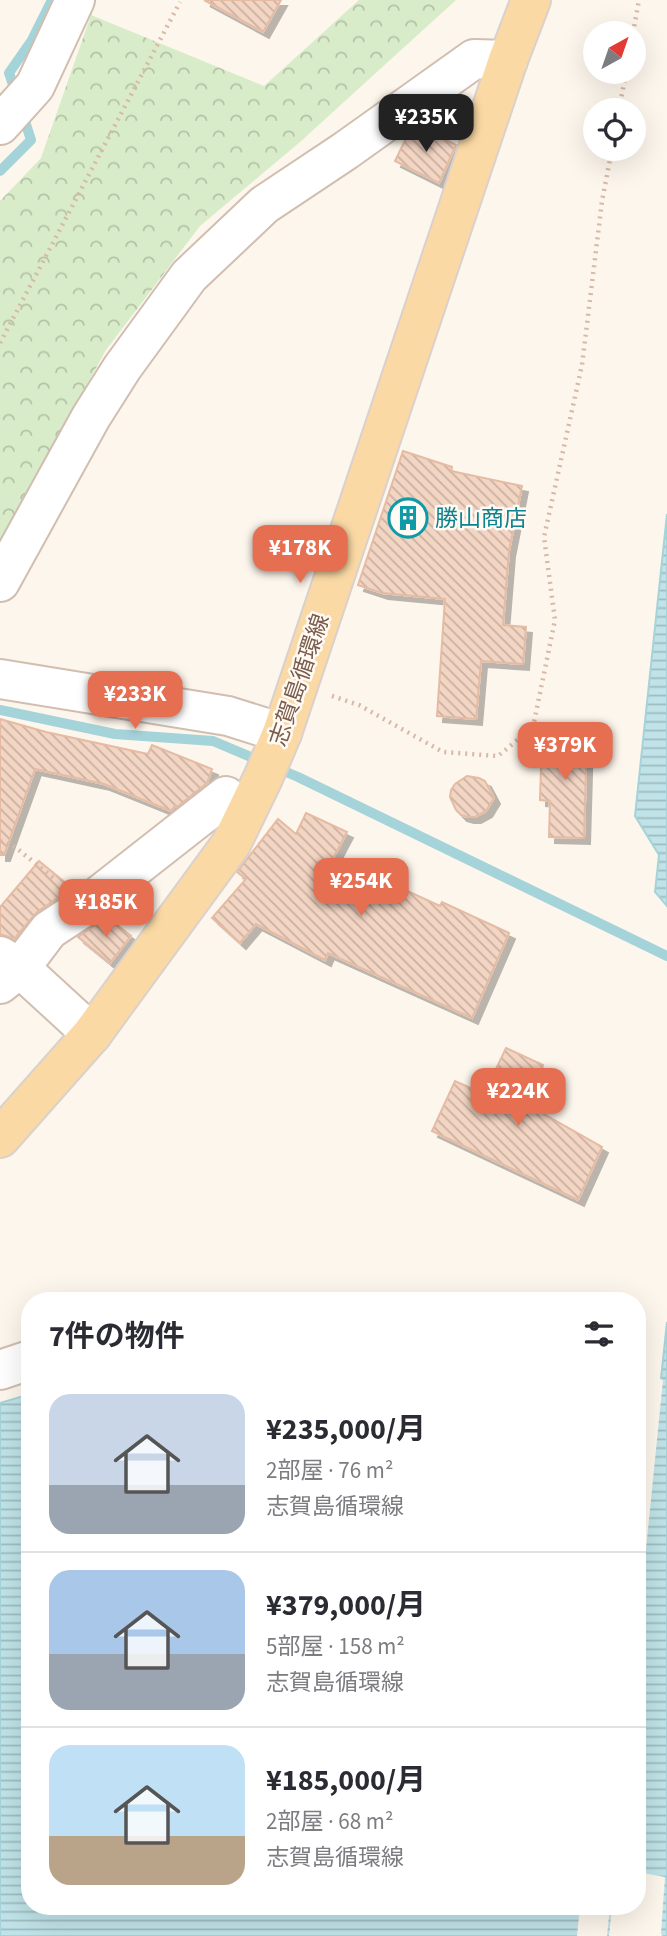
<!DOCTYPE html>
<html lang="ja">
<head>
<meta charset="utf-8">
<style>
	:root { --surface:#fff; --page:#f2f2f3; --text:#2b2b33; --muted:#7c7c81; --line:#e1e1e2; --accent:#e76f51 }
	body { margin:0; font-family:"Source Sans 3","Noto Sans JP",sans-serif; background:var(--page); color:var(--text); height:100vh; display:flex; flex-direction:column; font-size:26px; white-space:nowrap }
	* { box-sizing:border-box; margin:0 }
	p { font-size:23px; color:var(--muted) }
	.icon { flex:none; width:38px; height:38px; fill:none; stroke:currentColor; stroke-width:2; stroke-linecap:round; stroke-linejoin:round }
	.map { position:relative; flex:1; overflow:hidden }
	.sheet { position:absolute; left:21px; top:1292px; width:625px; height:623px; display:flex; flex-direction:column; background:var(--surface); border-radius:28px; box-shadow:0 7px 28px #0002 }
	.sheet>* { flex:none }
	.needle { width:46px; rotate:40deg }
	.controls { position:absolute; left:583px; top:21px; display:grid; gap:14px }
	.controls a { display:grid; place-items:center; width:63px; height:63px; border-radius:50%; background:var(--surface); box-shadow:0 7px 28px #0002; font-size:35px }
	.price { position:absolute; translate:-50% -60px; padding:0 16px; border-radius:14px; background:var(--accent); color:#fff; font-size:23px; line-height:46px; filter:drop-shadow(0 2px 4px #0008) }
	.price::after { content:''; position:absolute; left:50%; top:42px; width:21px; height:16px; margin-left:-10px; background:inherit; clip-path:polygon(0 0,100% 0,50% 100%) }
	.price.on { background:#222; color:#fff }
	ul { padding:0; list-style:none }
	li { display:flex; align-items:center; gap:21px; height:175px; padding:0 28px }
	li+li { border-top:2px solid var(--line) }
	li span { display:grid; place-items:center; flex:none; width:196px; height:140px; border-radius:21px; color:#555 }
	li>.icon { margin-inline-start:auto }
	span .icon { width:84px; height:84px; fill:#fffc; stroke-width:1 }
	li b { font-size:30px }
	h2 { display:flex; justify-content:space-between; align-items:center; height:84px; padding:0 28px; font-size:30px }
	.map>svg:first-child { display:block }
	.forest { fill:url(#forest-crowns) }
	.water { fill:url(#water-rules); stroke:#a5d3da; stroke-width:2 }
	.pier { fill:#fdf6ec }
	.lines { fill:none; stroke-linecap:round; stroke-linejoin:round }
	.stream { stroke:#a5d3da; stroke-width:10 }
	.building { fill:url(#building-back-hatch); stroke:#e6bba3; stroke-width:2; filter:url(#shadow) }
	.minor-casing { stroke:#d1beb0; stroke-width:42 }
	.major-casing { stroke:#dad1cd; stroke-width:42 }
	.path { stroke:#d9b8a5; stroke-width:4.5; stroke-dasharray:2 5; stroke-linecap:butt }
	.minor { stroke:#fff; stroke-width:38 }
	.major { stroke:#fbd9a5; stroke-width:38 }
	.labels { text-anchor:middle; stroke-width:5; stroke-linejoin:round; paint-order:stroke }
	.culture-label { font-size:23px; fill:#0d838f; stroke:#fffaf3; text-anchor:start }
	.street-label { font-size:23px; fill:#7a5c4d; stroke:#fffaf3 }
</style>
</head>
<body>
<div class="map">
<svg width="667" height="1936" viewBox="0 0 667 1936">
	<defs>
		<pattern id="forest-crowns" width="20" height="18" patternUnits="userSpaceOnUse" patternTransform="scale(1.75)"><rect width="20" height="18" fill="#d8ecc9"/><path d="M2 6a3 3 0 1 1 6 0M12 15a3 3 0 1 1 6 0" fill="none" stroke="#b4c2a5"/></pattern>
		<pattern id="water-rules" width="6" height="5" patternUnits="userSpaceOnUse" patternTransform="scale(1.75)"><rect width="6" height="5" fill="#bfe3e8"/><path d="M0 2.5h6" fill="none" stroke="#a0bbbe"/></pattern>
		<pattern id="building-back-hatch" width="6" height="6" patternUnits="userSpaceOnUse" patternTransform="scale(1.75)"><rect width="6" height="6" fill="#f3d5c3"/><path d="M-1 5l2 2M0 0l6 6M5-1l2 2" fill="none" stroke="#cab0a1"/></pattern>
		<filter id="shadow"><feDropShadow dx="6" dy="6" stdDeviation="0" flood-color="#0004"/></filter>
	</defs>
	<rect width="100%" height="100%" fill="#fdf6ec"/>
	<polygon class="forest" points="359,0 456,0 300,142 200,226 106,350 0,543 0,201 41,158 91,15 264,86"/>
	<g class="water">
		<polygon points="667,514 667,906 655,892 659,855 635,816"/>
		<polygon points="667,1322 667,1936 0,1936 0,1403 30,1394 30,1906 637,1906 637,1604"/>
	</g>
	<g class="pier">
		<polygon points="658,1378 663,1380 637,1639 637,1571"/>
		<polygon points="637,1872 665,1877 661,1933 662,1936 609,1936 612,1906 637,1906"/>
		<polygon points="580,1906 610,1906 607,1936 577,1936"/>
	</g>
	<g class="lines">
		<g class="stream">
			<polyline points="17,96 9,73 32,40 52,0"/>
			<polyline points="0,171 31,140 22,112"/>
			<polyline points="0,710 115,734 213,741 298,777 667,956"/>
		</g>
	</g>
	<g class="building">
		<polygon points="204,0 281,0 263,32"/>
		<polygon points="417,126 456,145 439,183 395,161 409,132"/>
		<polygon points="403,451 452,467 451,471 522,486 509,551 503,625 526,627 523,664 481,661 476,719 437,716 445,599 382,593 358,585"/>
		<polygon points="0,719 46,732 148,754 152,745 212,769 207,783 177,807 175,806 171,811 104,784 35,769 4,855 0,855"/>
		<polygon points="542,732 587,734 584,838 549,837 550,801 540,800"/>
		<polygon points="467,776 479,778 485,781 494,798 486,811 475,817 468,817 461,815 456,810 450,797 451,790 455,784"/>
		<polygon points="306,813 347,832 330,864 386,887 388,882 440,906 442,902 509,933 472,1018 328,953 325,960 256,924 240,943 212,918 246,879 237,872 278,819 296,834"/>
		<polygon points="39,861 72,888 37,912 14,939 0,934 0,907"/>
		<polygon points="107,917 131,936 110,963 78,937"/>
		<polygon points="506,1048 543,1065 528,1105 602,1147 578,1200 432,1131 455,1081 484,1094"/>
	</g>
	<g class="lines">
		<g class="minor-casing">
			<g id="minor">
				<polyline points="0,125 35,86 75,0"/>
				<polyline points="0,582 91,417 122,368 189,276 264,205 345,151 474,59 508,60"/>
				<polyline points="0,679 228,716 282,733"/>
				<polyline points="0,956 20,968 92,1034"/>
				<polyline points="0,984 20,968 49,930 87,905 226,796"/>
				<polyline points="0,1370 30,1360"/>
			</g>
		</g>
		<g class="major-casing">
			<polyline id="major" points="0,1138 92,1034 231,844 263,778 282,733 508,60 531,0"/>
		</g>
		<g class="path">
			<polyline points="633,33 639,0"/>
			<polyline points="619,110 626,72"/>
			<polyline points="0,343 180,2"/>
			<polyline points="332,696 359,705 443,752 498,756 533,727 555,620 544,537 582,365 602,201 612,149"/>
			<polyline points="0,841 15,847 56,880"/>
		</g>
		<use href="#minor" class="minor"/>
		<use href="#major" class="major"/>
	</g>
	<defs>
		<g id="building-ring" transform="scale(2.0125)"><circle r="9.5" fill="#fffaf3" stroke="#0f9aa8" stroke-width="1.5"/><path d="M-4-6H4V6H1V3H-1V6H-4ZM-2.5-4.3h1.7v1.8h-1.7ZM.8-4.3h1.7v1.8H.8ZM-2.5-1h1.7V.8h-1.7ZM.8-1h1.7V.8H.8Z" fill="#0f9aa8"/></g>
	</defs>
	<g fill-rule="evenodd">
		<use href="#building-ring" x="408" y="518"/>
	</g>
	<g class="labels">
		<g class="culture-label">
			<text x="435" y="526">勝山商店</text>
		</g>
		<g class="street-label">
			<text transform="translate(299 680) rotate(-71)" y="8">志賀島循環線</text>
		</g>
	</g>
</svg>
<div class="controls">
<a><svg class="needle" viewBox="-14 -14 28 28"><path d="M0-13l5 13h-10z" fill="#e53935"/><path d="M0 13l5-13h-10z" fill="#7c7c81"/></svg></a>
<a><svg class="icon" aria-label="locate" viewBox="0 0 24 24"><circle cx="12" cy="12" r="6"/><path d="M12 2v4M12 18v4M2 12h4M18 12h4"/></svg></a>
</div>
<b class="price on" style="left:426px;top:154px">¥235K</b>
<b class="price" style="left:300px;top:585px">¥178K</b>
<b class="price" style="left:135px;top:731px">¥233K</b>
<b class="price" style="left:565px;top:782px">¥379K</b>
<b class="price" style="left:361px;top:918px">¥254K</b>
<b class="price" style="left:106px;top:939px">¥185K</b>
<b class="price" style="left:518px;top:1128px">¥224K</b>
<section class="sheet">
<h2>7件の物件<svg class="icon" aria-label="filters" viewBox="0 0 24 24"><path d="M4 7h16M4 17h16"/><circle cx="9" cy="7" r="2"/><circle cx="15" cy="17" r="2"/></svg></h2>
<ul>
<li><span style="background:linear-gradient(#c9d6e8 65%,#9aa5b1 0)"><svg class="icon" aria-label="home" viewBox="0 0 24 24"><path d="M3 11l9-7 9 7M6 9v11h12V9"/></svg></span><div><b>¥235,000/月</b><p>2部屋 · 76 m²</p><p>志賀島循環線</p></div></li>
<li><span style="background:linear-gradient(#a9c7e8 60%,#9aa5b1 0)"><svg class="icon" aria-label="home" viewBox="0 0 24 24"><path d="M3 11l9-7 9 7M6 9v11h12V9"/></svg></span><div><b>¥379,000/月</b><p>5部屋 · 158 m²</p><p>志賀島循環線</p></div></li>
<li><span style="background:linear-gradient(#bfe0f5 65%,#b9a48a 0)"><svg class="icon" aria-label="home" viewBox="0 0 24 24"><path d="M3 11l9-7 9 7M6 9v11h12V9"/></svg></span><div><b>¥185,000/月</b><p>2部屋 · 68 m²</p><p>志賀島循環線</p></div></li>
</ul>
</section>
</div>
</body>
</html>
